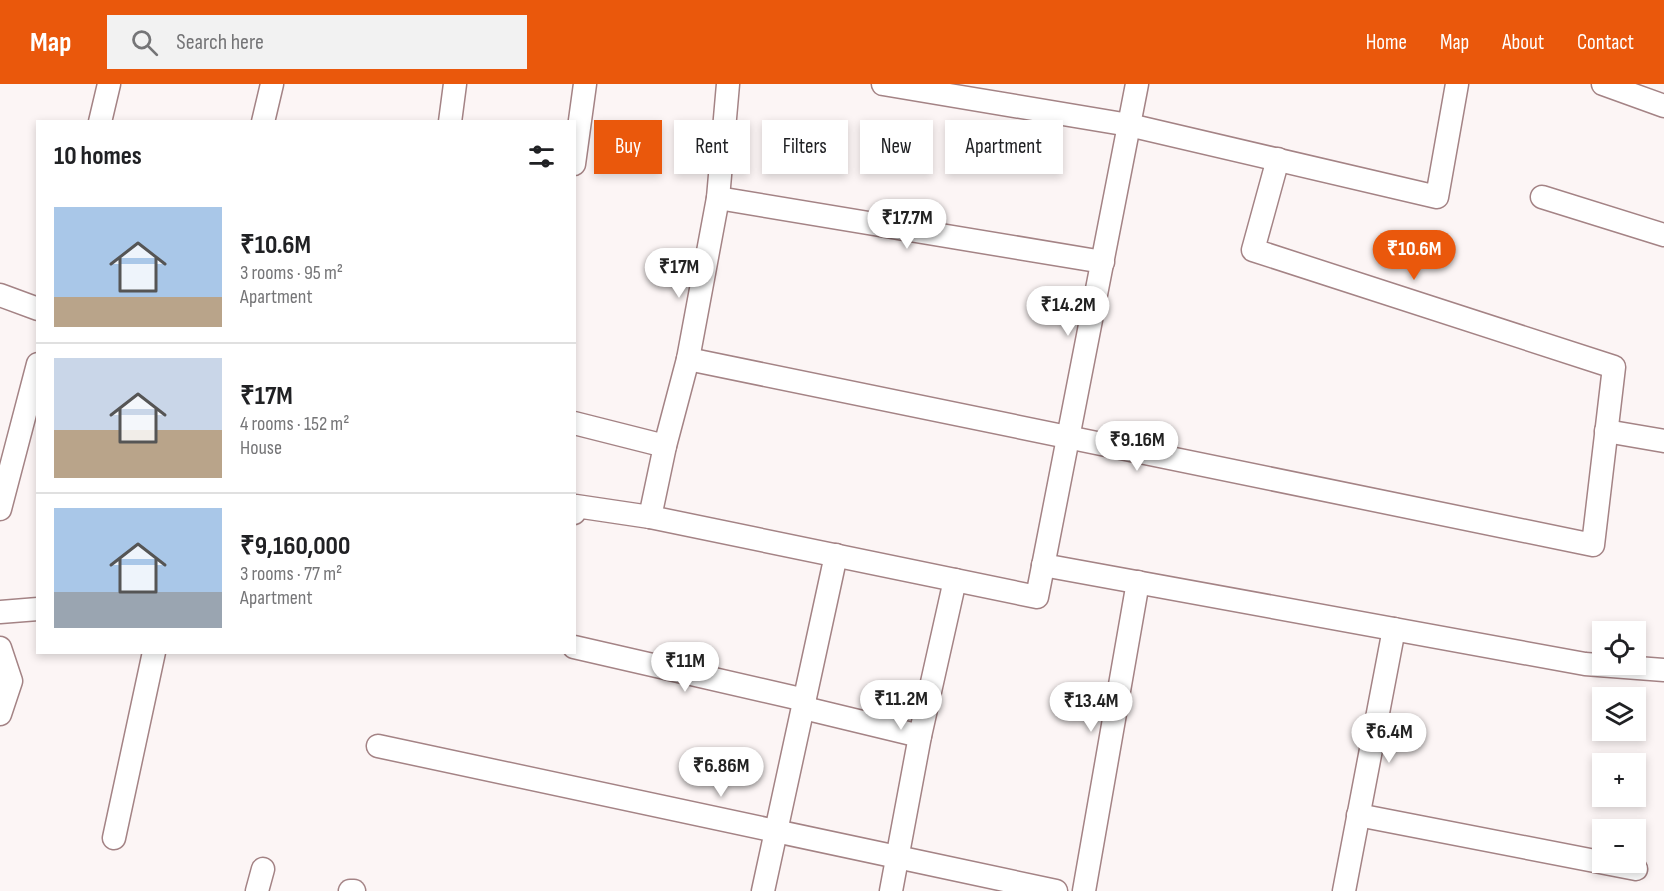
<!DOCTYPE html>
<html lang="en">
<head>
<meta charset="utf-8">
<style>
	:root { --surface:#fff; --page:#f2f2f2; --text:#202124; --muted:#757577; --line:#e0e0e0; --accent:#ea580c }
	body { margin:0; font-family:"Sofia Sans Condensed",sans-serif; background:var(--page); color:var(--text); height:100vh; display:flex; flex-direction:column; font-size:22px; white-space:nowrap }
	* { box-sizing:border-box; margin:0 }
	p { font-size:20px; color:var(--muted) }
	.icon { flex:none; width:33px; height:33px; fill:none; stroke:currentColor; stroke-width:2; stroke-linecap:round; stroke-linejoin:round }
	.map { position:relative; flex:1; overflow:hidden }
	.sheet { position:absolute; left:36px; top:36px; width:540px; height:534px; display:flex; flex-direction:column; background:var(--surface); border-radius:0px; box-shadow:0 3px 9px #0003 }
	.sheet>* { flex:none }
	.hud { position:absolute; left:594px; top:36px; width:570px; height:54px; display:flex; gap:12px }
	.tools { position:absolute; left:1592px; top:537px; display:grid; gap:12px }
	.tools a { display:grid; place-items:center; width:54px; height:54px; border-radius:0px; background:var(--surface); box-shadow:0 3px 9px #0003; font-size:30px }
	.price { position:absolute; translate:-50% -51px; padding:0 14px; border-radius:21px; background:#fff; color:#222; font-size:20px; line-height:39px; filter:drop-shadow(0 2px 3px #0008) }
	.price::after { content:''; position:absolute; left:50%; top:36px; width:18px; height:14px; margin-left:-9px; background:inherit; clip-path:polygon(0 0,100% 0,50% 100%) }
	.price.on { background:var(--accent); color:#fff }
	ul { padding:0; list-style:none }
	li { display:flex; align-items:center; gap:18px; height:150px; padding:0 18px }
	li+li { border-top:2px solid var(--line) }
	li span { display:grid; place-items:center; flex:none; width:168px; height:120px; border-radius:0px; color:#555 }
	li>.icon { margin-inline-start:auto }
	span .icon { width:72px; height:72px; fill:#fffc; stroke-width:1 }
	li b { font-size:26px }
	h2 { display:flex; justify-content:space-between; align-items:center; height:72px; padding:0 18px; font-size:26px }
	.chip { padding:0 21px; border-radius:0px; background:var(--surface); box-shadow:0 3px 9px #0003; font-size:21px; line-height:54px }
	.chip.on { background:var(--accent); color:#fff }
	header { display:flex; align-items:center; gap:36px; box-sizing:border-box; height:84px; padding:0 30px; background:var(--accent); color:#fff }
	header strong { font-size:28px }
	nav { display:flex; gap:33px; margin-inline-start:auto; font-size:21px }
	.search { width:420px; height:54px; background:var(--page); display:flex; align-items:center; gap:15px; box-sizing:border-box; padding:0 21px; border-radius:0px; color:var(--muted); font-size:22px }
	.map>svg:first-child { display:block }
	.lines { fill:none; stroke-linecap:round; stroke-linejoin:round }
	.minor-casing { stroke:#a48385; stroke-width:25 }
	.minor { stroke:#fff; stroke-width:22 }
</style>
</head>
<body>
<header>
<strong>Map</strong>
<div class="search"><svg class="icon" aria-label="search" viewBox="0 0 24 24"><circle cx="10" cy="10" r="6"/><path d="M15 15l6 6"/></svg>Search here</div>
<nav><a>Home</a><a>Map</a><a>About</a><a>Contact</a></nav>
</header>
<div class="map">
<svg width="1664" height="807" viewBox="0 0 1664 807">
	<rect width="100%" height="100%" fill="#fcf5f5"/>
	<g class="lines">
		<g class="minor-casing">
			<g id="minor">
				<polyline points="883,0 1129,41 1437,113 1457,0"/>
				<polyline points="1603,0 1664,22"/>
				<polyline points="100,38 109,0"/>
				<polyline points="263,38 272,0"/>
				<polyline points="450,38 455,0"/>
				<polyline points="574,80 585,0"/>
				<polyline points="1542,113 1664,151"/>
				<polyline points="718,114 1103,178"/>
				<polyline points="0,211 38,225"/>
				<polyline points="688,275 1593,461 1614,283 1253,166 1278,75"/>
				<polyline points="574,339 665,362"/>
				<polyline points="1606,347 1664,357"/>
				<polyline points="0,425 38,280"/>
				<polyline points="574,429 576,422 650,433 1037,513 1137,0"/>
				<polyline points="650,433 665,362 688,275 718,114 728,0"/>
				<polyline points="1043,481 1585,580 1664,586"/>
				<polyline points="0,528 38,525"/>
				<polyline points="574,563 805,616"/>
				<polyline points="0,564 11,597 0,630"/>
				<polyline points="804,624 920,652"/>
				<polyline points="378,662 1056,807"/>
				<polyline points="1358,731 1636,785"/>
				<polyline points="114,754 154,568"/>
				<polyline points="257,807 263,785"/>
				<polyline points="350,807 354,807"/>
				<polyline points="763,807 836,471"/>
				<polyline points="891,807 920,652 955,496"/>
				<polyline points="1084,807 1138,498"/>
				<polyline points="1344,807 1394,545"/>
			</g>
		</g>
		<use href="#minor" class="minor"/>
	</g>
</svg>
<div class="tools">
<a><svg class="icon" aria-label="locate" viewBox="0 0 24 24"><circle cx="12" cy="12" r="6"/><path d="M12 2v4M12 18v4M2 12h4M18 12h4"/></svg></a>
<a><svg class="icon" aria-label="layers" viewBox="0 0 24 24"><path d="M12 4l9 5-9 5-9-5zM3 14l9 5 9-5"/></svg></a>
<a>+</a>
<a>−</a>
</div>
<b class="price" style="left:907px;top:166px">₹17.7M</b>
<b class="price on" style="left:1414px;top:197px">₹10.6M</b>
<b class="price" style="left:679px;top:215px">₹17M</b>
<b class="price" style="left:1068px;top:253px">₹14.2M</b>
<b class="price" style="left:1137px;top:388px">₹9.16M</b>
<b class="price" style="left:685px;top:609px">₹11M</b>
<b class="price" style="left:901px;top:647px">₹11.2M</b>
<b class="price" style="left:1091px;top:649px">₹13.4M</b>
<b class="price" style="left:1389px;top:680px">₹6.4M</b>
<b class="price" style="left:721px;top:714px">₹6.86M</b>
<div class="hud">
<a class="chip on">Buy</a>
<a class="chip">Rent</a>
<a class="chip">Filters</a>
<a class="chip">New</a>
<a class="chip">Apartment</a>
</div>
<section class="sheet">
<h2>10 homes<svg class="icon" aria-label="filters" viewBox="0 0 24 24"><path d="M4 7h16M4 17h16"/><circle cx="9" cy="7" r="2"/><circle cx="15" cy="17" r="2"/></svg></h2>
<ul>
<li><span style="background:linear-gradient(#a9c7e8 75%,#b9a48a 0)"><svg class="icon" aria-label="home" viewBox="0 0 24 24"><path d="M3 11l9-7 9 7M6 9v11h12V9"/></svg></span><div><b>₹10.6M</b><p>3 rooms · 95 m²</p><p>Apartment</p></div></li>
<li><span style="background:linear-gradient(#c9d6e8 60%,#b9a48a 0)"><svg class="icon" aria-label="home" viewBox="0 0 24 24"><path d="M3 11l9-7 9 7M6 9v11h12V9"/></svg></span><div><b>₹17M</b><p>4 rooms · 152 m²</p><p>House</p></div></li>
<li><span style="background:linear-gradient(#a9c7e8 70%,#9aa5b1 0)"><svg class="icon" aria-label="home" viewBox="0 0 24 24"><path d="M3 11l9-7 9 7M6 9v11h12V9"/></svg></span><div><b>₹9,160,000</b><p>3 rooms · 77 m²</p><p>Apartment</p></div></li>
</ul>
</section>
</div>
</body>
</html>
